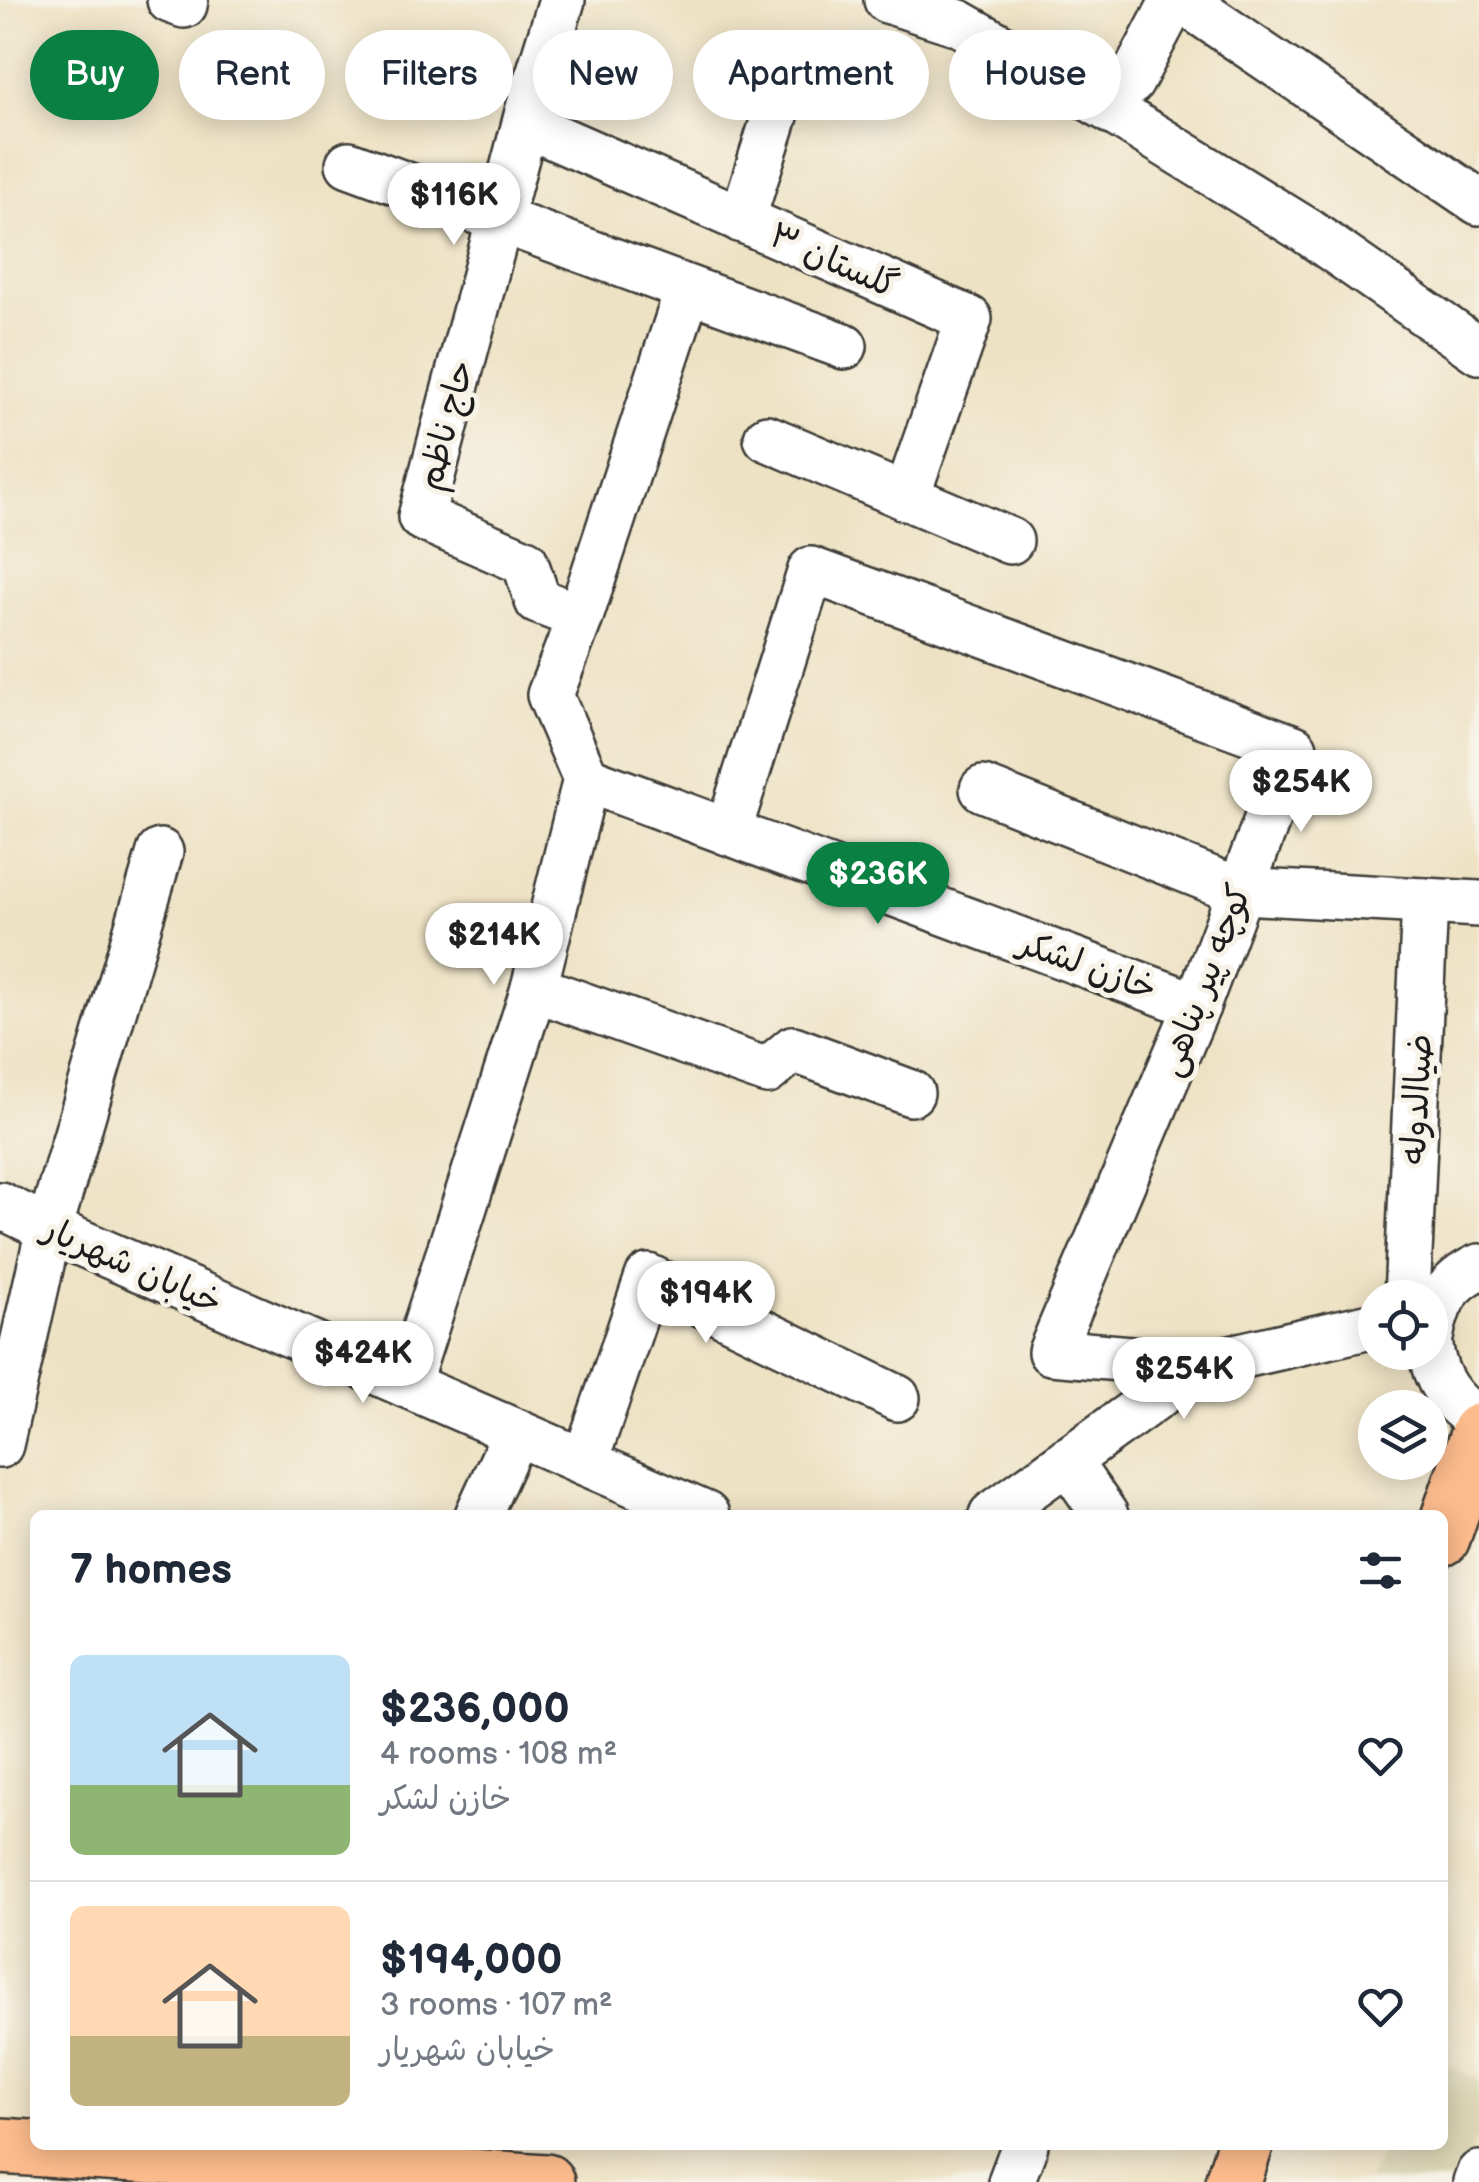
<!DOCTYPE html>
<html lang="en">
<head>
<meta charset="utf-8">
<style>
	:root { --surface:#fff; --page:#f2f2f3; --text:#1f2937; --muted:#747a83; --line:#e0e1e3; --accent:#0b8043 }
	body { margin:0; font-family:"Balsamiq Sans","Playpen Sans Arabic",sans-serif; background:var(--page); color:var(--text); height:100vh; display:flex; flex-direction:column; font-size:38px; white-space:nowrap }
	* { box-sizing:border-box; margin:0 }
	p { font-size:32px; color:var(--muted) }
	.icon { flex:none; width:55px; height:55px; fill:none; stroke:currentColor; stroke-width:2; stroke-linecap:round; stroke-linejoin:round }
	.map { position:relative; flex:1; overflow:hidden }
	.panel { position:absolute; left:30px; top:1510px; width:1418px; height:640px; display:flex; flex-direction:column; background:var(--surface); border-radius:15px; box-shadow:0 5px 25px #0003 }
	.panel>* { flex:none }
	.top-card { position:absolute; left:30px; top:30px; width:1420px; height:90px; display:flex; gap:20px }
	.tools { position:absolute; left:1358px; top:1280px; display:grid; gap:20px }
	.tools a { display:grid; place-items:center; width:90px; height:90px; border-radius:50%; background:var(--surface); box-shadow:0 5px 25px #0003; font-size:50px }
	.price { position:absolute; translate:-50% -85px; padding:0 22px; border-radius:35px; background:#fff; color:#222; font-size:32px; line-height:65px; filter:drop-shadow(0 2px 5px #0008) }
	.price::after { content:''; position:absolute; left:50%; top:60px; width:30px; height:22px; margin-left:-15px; background:inherit; clip-path:polygon(0 0,100% 0,50% 100%) }
	.price.current { background:var(--accent); color:#fff }
	ul { padding:0; list-style:none }
	li { display:flex; align-items:center; gap:30px; height:250px; padding:0 40px }
	li+li { border-top:2px solid var(--line) }
	li span { display:grid; place-items:center; flex:none; width:280px; height:200px; border-radius:15px; color:#555 }
	li>.icon { margin-inline-start:auto }
	span .icon { width:120px; height:120px; fill:#fffc; stroke-width:1 }
	li b { font-size:42px }
	h2 { display:flex; justify-content:space-between; align-items:center; height:120px; padding:0 40px; font-size:42px }
	.tag { padding:0 35px; border-radius:45px; background:var(--surface); box-shadow:0 5px 25px #0003; font-size:35px; line-height:90px }
	.tag.current { background:var(--accent); color:#fff }
	.map>svg:first-child { display:block }
	.built { fill:#dad4b4 }
	.lines { fill:none; stroke-linecap:round; stroke-linejoin:round }
	.minor-casing { stroke:#3c3a35; stroke-width:50 }
	.major-casing { stroke:#3c3a35; stroke-width:60 }
	.minor { stroke:#fff; stroke-width:45 }
	.major { stroke:#fbbb8c; stroke-width:55 }
	.labels { text-anchor:middle; stroke-width:10; stroke-linejoin:round; paint-order:stroke }
	.street-label { font-size:35px; fill:#1c1c1c; stroke:#f7f3e8 }
</style>
</head>
<body>
<div class="map">
<svg width="1479" height="2182" viewBox="0 0 1479 2182">
	<rect width="100%" height="100%" fill="#f7f3e8"/>
	<filter id="ink" filterUnits="userSpaceOnUse"><feTurbulence type="fractalNoise" baseFrequency=".01" numOctaves="2"/><feDisplacementMap in="SourceGraphic" scale="20" xChannelSelector="R" yChannelSelector="G"/><feConvolveMatrix kernelMatrix="1 2 1 2 8 2 1 2 1" color-interpolation-filters="sRGB"/></filter>
	<filter id="wash" filterUnits="userSpaceOnUse"><feTurbulence type="fractalNoise" baseFrequency=".0048" numOctaves="4" result="noise"/><feDisplacementMap in="SourceGraphic" scale="40" xChannelSelector="R" yChannelSelector="G"/><feGaussianBlur stdDeviation="2.25" result="paint"/><feColorMatrix in="noise" values="0 0 0 0 0 0 0 0 0 0 0 0 0 0 0 0 0 1.4 0 .05"/><feComposite in="paint" operator="in"/></filter>
	<g filter="url(#wash)">
		<rect width="100%" height="100%" fill="#eee2c4"/>
		<polygon class="built" points="1443,2061 1479,2081 1479,2132 1457,2182 1367,2182 1386,2145 1442,2145"/>
	</g>
	<g filter="url(#ink)">
		<g class="lines">
			<g class="minor-casing">
				<g id="minor">
					<polyline points="170,0 184,5 185,0"/>
					<polyline points="562,0 532,97 421,517 525,562 538,601 580,617"/>
					<polyline points="887,0 959,23 1114,112 1307,231 1479,351"/>
					<polyline points="1182,0 1479,202"/>
					<polyline points="1131,82 1174,0"/>
					<polyline points="525,124 969,319 906,498"/>
					<polyline points="349,164 844,346"/>
					<polyline points="742,220 779,103"/>
					<polyline points="767,438 1010,541"/>
					<polyline points="586,779 1197,1006"/>
					<polyline points="983,789 1240,891 1479,904"/>
					<polyline points="728,832 811,570 1294,748 1197,1006 1051,1352 1200,1365"/>
					<polyline points="534,988 767,1071 793,1049 911,1093"/>
					<polyline points="0,1205 49,1229 706,1515"/>
					<polyline points="1407,1298 1425,901"/>
					<path d="M1430 1338C1436 1304 1446 1282 1479 1267"/>
					<path d="M1430 1347C1435 1380 1450 1402 1479 1420"/>
					<polyline points="407,1385 534,988 586,779 550,695 580,617 688,289"/>
					<polyline points="0,1445 49,1229 160,852"/>
					<polyline points="1067,1460 1105,1515"/>
					<polyline points="585,1462 648,1277 897,1398"/>
					<polyline points="478,1515 516,1432"/>
					<polyline points="992,1515 1200,1365 1375,1325"/>
					<polyline points="1011,2182 1025,2145"/>
					<polyline points="1476,2182 1479,2174"/>
				</g>
			</g>
			<g class="major-casing">
				<g id="major">
					<polyline points="1442,1538 1479,1432"/>
					<polyline points="0,2146 546,2182"/>
					<polyline points="1233,2182 1245,2145"/>
				</g>
			</g>
			<use href="#minor" class="minor"/>
			<use href="#major" class="major"/>
		</g>
	</g>
	<g class="labels">
		<g class="street-label">
			<text transform="translate(834 260) rotate(24)" y="12">گلستان ۳</text>
			<text transform="translate(445 425) rotate(-75)" y="12">حاج ناظم</text>
			<text transform="translate(1088 965) rotate(20)" y="12">خازن لشکر</text>
			<text transform="translate(1204 980) rotate(-69)" y="12">کوچه پیر پناهی</text>
			<text transform="translate(1416 1099) rotate(-87)" y="12">ضیاالدوله</text>
			<text transform="translate(133 1265) rotate(24)" y="12">خیابان شهریار</text>
		</g>
	</g>
</svg>
<div class="tools">
<a><svg class="icon" aria-label="locate" viewBox="0 0 24 24"><circle cx="12" cy="12" r="6"/><path d="M12 2v4M12 18v4M2 12h4M18 12h4"/></svg></a>
<a><svg class="icon" aria-label="layers" viewBox="0 0 24 24"><path d="M12 4l9 5-9 5-9-5zM3 14l9 5 9-5"/></svg></a>
</div>
<b class="price" style="left:454px;top:248px">$116K</b>
<b class="price" style="left:1301px;top:835px">$254K</b>
<b class="price current" style="left:878px;top:927px">$236K</b>
<b class="price" style="left:494px;top:988px">$214K</b>
<b class="price" style="left:706px;top:1346px">$194K</b>
<b class="price" style="left:363px;top:1406px">$424K</b>
<b class="price" style="left:1184px;top:1422px">$254K</b>
<div class="top-card">
<a class="tag current">Buy</a>
<a class="tag">Rent</a>
<a class="tag">Filters</a>
<a class="tag">New</a>
<a class="tag">Apartment</a>
<a class="tag">House</a>
</div>
<section class="panel">
<h2>7 homes<svg class="icon" aria-label="filters" viewBox="0 0 24 24"><path d="M4 7h16M4 17h16"/><circle cx="9" cy="7" r="2"/><circle cx="15" cy="17" r="2"/></svg></h2>
<ul>
<li><span style="background:linear-gradient(#bfe0f5 65%,#8fb573 0)"><svg class="icon" aria-label="home" viewBox="0 0 24 24"><path d="M3 11l9-7 9 7M6 9v11h12V9"/></svg></span><div><b>$236,000</b><p>4 rooms · 108 m²</p><p>خازن لشکر</p></div><svg class="icon" aria-label="heart" viewBox="0 0 24 24"><path d="M12 20l-8-8c-3-5 5-10 8-4 3-6 11-1 8 4z"/></svg></li>
<li><span style="background:linear-gradient(#ffd9b3 65%,#c2b280 0)"><svg class="icon" aria-label="home" viewBox="0 0 24 24"><path d="M3 11l9-7 9 7M6 9v11h12V9"/></svg></span><div><b>$194,000</b><p>3 rooms · 107 m²</p><p>خیابان شهریار</p></div><svg class="icon" aria-label="heart" viewBox="0 0 24 24"><path d="M12 20l-8-8c-3-5 5-10 8-4 3-6 11-1 8 4z"/></svg></li>
</ul>
</section>
</div>
</body>
</html>
